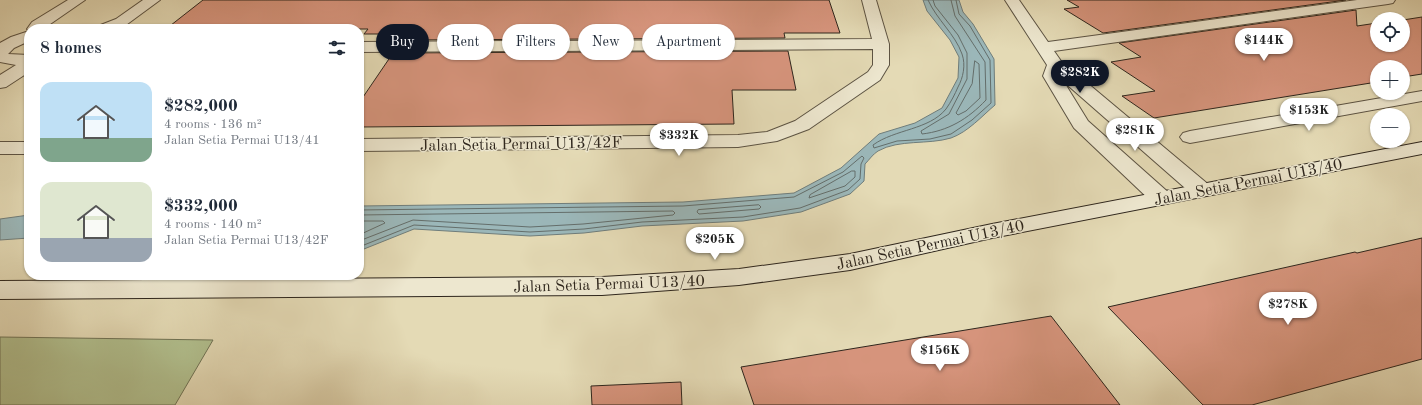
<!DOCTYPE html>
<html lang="en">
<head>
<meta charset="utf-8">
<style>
	:root { --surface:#fff; --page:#f6f6f7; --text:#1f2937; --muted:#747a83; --accent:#111827 }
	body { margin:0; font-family:"Old Standard TT",serif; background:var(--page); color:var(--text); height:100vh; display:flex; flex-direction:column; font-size:15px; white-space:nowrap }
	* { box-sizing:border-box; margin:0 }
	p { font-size:13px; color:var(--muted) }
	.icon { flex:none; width:22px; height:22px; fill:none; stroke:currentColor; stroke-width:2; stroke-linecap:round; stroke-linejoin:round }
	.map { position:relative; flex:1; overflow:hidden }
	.side { position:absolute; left:24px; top:24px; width:340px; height:256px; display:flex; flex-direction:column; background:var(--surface); border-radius:16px; box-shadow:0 1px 3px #0004 }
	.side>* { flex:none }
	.guide { position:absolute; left:376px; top:24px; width:380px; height:36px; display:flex; gap:8px }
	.controls { position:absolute; left:1370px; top:12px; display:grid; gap:8px }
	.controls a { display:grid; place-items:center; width:40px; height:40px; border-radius:50%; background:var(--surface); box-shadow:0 1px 3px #0004; font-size:20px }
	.price { position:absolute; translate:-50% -34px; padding:0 9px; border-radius:14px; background:#fff; color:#222; font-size:13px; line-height:26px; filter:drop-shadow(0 1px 2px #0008) }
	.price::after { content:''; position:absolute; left:50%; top:24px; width:12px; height:9px; margin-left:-6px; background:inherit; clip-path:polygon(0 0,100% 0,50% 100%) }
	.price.current { background:var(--accent); color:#fff }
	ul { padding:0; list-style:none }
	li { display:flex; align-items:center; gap:12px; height:100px; padding:0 16px }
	li span { display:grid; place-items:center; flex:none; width:112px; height:80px; border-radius:12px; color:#555 }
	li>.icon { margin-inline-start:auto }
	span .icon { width:48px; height:48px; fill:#fffc; stroke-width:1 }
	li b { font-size:17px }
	h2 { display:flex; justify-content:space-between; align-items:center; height:48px; padding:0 16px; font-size:17px }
	.pill { padding:0 14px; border-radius:18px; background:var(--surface); box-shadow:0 1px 3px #0004; font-size:14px; line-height:36px }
	.pill.current { background:var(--accent); color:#fff }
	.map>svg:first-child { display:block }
	.green { fill:#b2c08f; stroke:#707356 }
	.water { fill:#9bb7b9; stroke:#6f7d7b }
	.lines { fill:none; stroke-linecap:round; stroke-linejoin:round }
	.shore { stroke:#646e6b; stroke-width:1 }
	.building { fill:#d6947c; stroke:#2e261d }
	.street-casing { stroke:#5c5343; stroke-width:2 }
	.secondary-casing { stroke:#2e261d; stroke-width:2 }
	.street { fill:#ede7cf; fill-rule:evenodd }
	.secondary { fill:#ede7cf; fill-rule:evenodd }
	.labels { text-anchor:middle; stroke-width:3; stroke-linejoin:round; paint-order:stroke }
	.street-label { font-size:16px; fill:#2e261d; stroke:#ede7cf }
</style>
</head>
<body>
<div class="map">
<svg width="1422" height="405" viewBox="0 0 1422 405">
	<rect width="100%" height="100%" fill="#e4dab5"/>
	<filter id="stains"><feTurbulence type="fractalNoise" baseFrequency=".005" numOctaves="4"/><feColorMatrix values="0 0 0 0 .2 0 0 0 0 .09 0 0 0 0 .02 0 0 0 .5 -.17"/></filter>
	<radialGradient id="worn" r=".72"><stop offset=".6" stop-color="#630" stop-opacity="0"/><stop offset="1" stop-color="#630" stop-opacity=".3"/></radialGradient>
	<polygon class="green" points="0,337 213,340 175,405 0,405"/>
	<g class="water">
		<path d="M923 0H959L963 12 973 24 994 59 995 105C982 116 968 132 951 138 928 145 899 139 878 151 873 154 869 160 865 164L864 181 850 194 801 212 743 221 642 226 584 233 530 236 414 229 359 251V206L683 202 794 193 841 168 879 134 915 123 942 108 958 78 959 57 950 40 927 11Z"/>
		<polygon points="29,215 29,238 0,240 0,219"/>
	</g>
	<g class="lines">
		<g class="shore">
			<path d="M928 0C937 20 955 34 962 54 966 65 963 78 958 87 955 94 951 102 946 109 929 130 895 129 873 145L874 148 897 141 930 139 951 134 972 120 991 103 990 60 970 26 959 14 956 0"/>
			<path d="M933 0 935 6 958 35 967 53V79L949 114 921 131 922 134C948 131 968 119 986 100L985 62 955 16 951 0"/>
			<polygon points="975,61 979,64 980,98 966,111 958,115 956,113 972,84"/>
			<polygon points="852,171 855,171 855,177 845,186 809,198 810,195"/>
			<polygon points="759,205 761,207 759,209 699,214 697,212 698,210"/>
			<polyline points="359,210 683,206 794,197 843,172 862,156 864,158 861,164 860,179 848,190 800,208 743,217 642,222 584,229 530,232 414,225 359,247"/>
			<polyline points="359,215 673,211 675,213 673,215 583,224 530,227 413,220 359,241"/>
			<polyline points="359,221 383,221 385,223 359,235"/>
		</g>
	</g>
	<g class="building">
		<polygon points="203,0 829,0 840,33 784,33 785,38 402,40 406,34 364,34 368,29 166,29"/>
		<polygon points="1067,0 1346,0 1103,33 1064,9 1079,7"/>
		<polygon points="1356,10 1357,26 1377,23 1377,45 1403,45 1403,20 1422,17 1422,74 1403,77 1403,67 1377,67 1377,82 1154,118 1122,96 1155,91 1111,62 1141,57 1119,43"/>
		<polygon points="788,51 796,90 732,90 734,124 359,127 359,103 393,53"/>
		<polygon points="1422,238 1422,359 1252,405 1203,405 1108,307 1355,252 1357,253"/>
		<polygon points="1051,316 1120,405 754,405 741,367"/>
		<polygon points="681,382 682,405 592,405 591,386"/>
	</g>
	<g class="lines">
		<g class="street-casing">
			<g id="street">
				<polygon points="68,0 85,0 43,29 29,29 29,41 14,48 8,54 29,55 29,72 6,87 0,88 0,75 16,65 0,62 0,43 11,37 29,31 27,29 32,22"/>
				<polygon points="143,0 160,0 126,25 117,29 95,29 98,26 116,19"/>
				<polygon points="862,0 876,0 889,44 889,65 880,80 809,129 777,141 738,147 359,151 359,139 738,135 767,132 795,121 868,72 873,65 873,49 359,52 359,42 872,39"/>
				<polygon points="1005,0 1019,0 1048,42 1357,0 1395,0 1393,3 1388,4 1054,51 1061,61 1209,185 1212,190 1209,195 1201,196 1193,195 1064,82 1088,121 1169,193 1172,198 1169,203 1161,205 1153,203 1074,128 1043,76 1047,65"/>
				<polygon points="1422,91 1422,101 1190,143 1183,141 1180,137 1183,133 1190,131"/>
				<rect x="0" y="142" width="29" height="12"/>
			</g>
		</g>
		<g class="secondary-casing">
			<polygon id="secondary" points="1422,142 1422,154 992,238 850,270 739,285 602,295 0,299 0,281 602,277 739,269 850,254 992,224"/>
		</g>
		<use href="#street" class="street"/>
		<use href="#secondary" class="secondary"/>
	</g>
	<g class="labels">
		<g class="street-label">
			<text transform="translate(521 143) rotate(-1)" y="6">Jalan Setia Permai U13/42F</text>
			<text transform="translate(1248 181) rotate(-11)" y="6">Jalan Setia Permai U13/40</text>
			<text transform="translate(930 244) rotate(-12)" y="6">Jalan Setia Permai U13/40</text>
			<text transform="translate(609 283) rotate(-2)" y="6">Jalan Setia Permai U13/40</text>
		</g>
	</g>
	<rect width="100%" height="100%" filter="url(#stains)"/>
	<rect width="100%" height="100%" fill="url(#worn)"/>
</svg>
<div class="controls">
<a><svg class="icon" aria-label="locate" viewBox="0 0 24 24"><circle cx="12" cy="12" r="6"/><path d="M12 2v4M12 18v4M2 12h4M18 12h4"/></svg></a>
<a>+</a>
<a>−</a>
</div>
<b class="price" style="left:1264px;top:62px">$144K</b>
<b class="price current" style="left:1080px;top:94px">$282K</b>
<b class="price" style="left:1309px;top:132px">$153K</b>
<b class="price" style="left:1135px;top:152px">$281K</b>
<b class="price" style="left:679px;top:157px">$332K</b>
<b class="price" style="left:715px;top:261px">$205K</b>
<b class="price" style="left:1288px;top:326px">$278K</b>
<b class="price" style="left:940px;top:372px">$156K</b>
<div class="guide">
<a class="pill current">Buy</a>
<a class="pill">Rent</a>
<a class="pill">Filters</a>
<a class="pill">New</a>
<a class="pill">Apartment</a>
</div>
<section class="side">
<h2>8 homes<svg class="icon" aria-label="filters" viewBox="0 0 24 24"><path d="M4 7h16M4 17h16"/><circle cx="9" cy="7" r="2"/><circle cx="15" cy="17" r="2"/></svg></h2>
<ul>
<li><span style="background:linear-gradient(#bfe0f5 70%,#7fa58c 0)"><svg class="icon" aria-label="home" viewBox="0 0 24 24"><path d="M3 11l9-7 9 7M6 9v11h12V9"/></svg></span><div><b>$282,000</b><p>4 rooms · 136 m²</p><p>Jalan Setia Permai U13/41</p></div></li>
<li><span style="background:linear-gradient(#dfe7d0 70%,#9aa5b1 0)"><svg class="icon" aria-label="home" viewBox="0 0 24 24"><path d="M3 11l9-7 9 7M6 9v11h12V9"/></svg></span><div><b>$332,000</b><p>4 rooms · 140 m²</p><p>Jalan Setia Permai U13/42F</p></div></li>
</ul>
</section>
</div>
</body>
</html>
